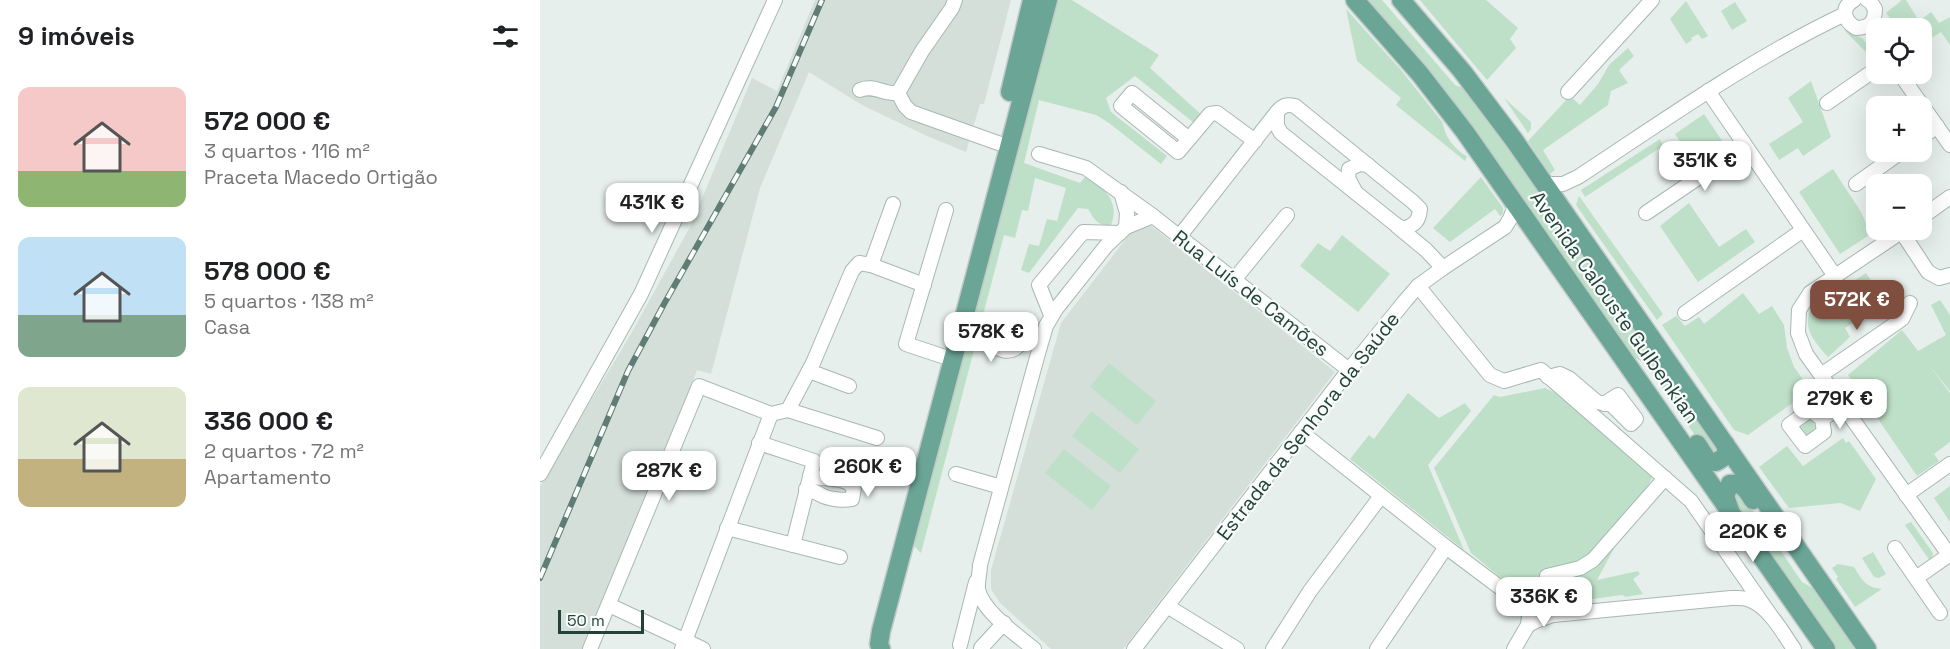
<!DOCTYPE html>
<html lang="pt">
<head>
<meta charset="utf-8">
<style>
	:root { --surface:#fff; --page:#f2f2f2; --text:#202124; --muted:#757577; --accent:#7f4e3f }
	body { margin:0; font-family:"Space Grotesk",sans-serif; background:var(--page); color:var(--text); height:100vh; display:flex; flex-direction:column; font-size:22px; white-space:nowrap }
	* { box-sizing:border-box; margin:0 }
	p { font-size:20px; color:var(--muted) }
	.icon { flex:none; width:33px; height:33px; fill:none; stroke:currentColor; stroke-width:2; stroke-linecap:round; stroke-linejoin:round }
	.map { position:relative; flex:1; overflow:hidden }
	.panel { display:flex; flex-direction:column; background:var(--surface); width:540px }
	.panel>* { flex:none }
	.buttons { position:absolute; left:1326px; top:18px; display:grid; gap:12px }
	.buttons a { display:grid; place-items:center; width:66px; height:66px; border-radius:12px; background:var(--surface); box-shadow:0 6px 24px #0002; font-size:30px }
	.scale { position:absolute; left:18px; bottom:15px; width:86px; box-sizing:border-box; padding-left:6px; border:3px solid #24423a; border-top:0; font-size:16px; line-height:21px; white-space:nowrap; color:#24423a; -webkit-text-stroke:4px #f7fbf9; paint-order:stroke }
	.price { position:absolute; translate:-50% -51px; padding:0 14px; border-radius:12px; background:#fff; color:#222; font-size:20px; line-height:39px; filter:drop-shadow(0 2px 3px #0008) }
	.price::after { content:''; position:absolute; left:50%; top:36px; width:18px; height:14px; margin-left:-9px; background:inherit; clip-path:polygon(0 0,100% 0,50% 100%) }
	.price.current { background:var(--accent); color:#fff }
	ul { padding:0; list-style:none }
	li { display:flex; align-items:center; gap:18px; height:150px; padding:0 18px }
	li span { display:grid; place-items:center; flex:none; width:168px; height:120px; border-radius:12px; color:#555 }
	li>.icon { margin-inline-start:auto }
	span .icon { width:72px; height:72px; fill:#fffc; stroke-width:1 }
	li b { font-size:26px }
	h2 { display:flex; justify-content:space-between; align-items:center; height:72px; padding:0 18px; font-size:26px }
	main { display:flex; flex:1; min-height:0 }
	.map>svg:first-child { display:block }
	.built { fill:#d4dfda }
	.green { fill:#bfe0c8 }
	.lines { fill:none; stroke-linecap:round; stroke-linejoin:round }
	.minor-casing { stroke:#a8b8b2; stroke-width:16 }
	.major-casing { stroke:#c2cac8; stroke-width:21 }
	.minor { stroke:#fff; stroke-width:14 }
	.major { stroke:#6aa596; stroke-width:18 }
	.rail-casing { stroke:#5f7d75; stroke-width:6 }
	.rail { stroke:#f7fbf9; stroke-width:4; stroke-dasharray:11; stroke-linecap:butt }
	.labels { text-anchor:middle; stroke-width:4.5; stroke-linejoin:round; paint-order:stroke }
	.street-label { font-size:20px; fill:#24423a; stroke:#f7fbf9 }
</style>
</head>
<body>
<main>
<section class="panel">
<h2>9 imóveis<svg class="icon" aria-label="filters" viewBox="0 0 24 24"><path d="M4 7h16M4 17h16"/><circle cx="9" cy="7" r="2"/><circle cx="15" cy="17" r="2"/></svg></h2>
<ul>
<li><span style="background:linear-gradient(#f6c9c9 70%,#8fb573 0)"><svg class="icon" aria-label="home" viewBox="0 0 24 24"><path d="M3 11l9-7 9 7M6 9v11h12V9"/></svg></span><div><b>572 000 €</b><p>3 quartos · 116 m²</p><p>Praceta Macedo Ortigão</p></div></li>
<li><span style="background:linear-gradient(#bfe0f5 65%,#7fa58c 0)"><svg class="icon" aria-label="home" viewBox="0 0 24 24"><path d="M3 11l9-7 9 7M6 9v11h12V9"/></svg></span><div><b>578 000 €</b><p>5 quartos · 138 m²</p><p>Casa</p></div></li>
<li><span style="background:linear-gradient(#dfe7d0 60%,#c2b280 0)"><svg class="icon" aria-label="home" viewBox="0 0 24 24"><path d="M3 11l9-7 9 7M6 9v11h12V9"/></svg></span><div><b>336 000 €</b><p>2 quartos · 72 m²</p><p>Apartamento</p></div></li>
</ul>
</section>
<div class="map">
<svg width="1410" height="649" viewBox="0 0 1410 649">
	<rect width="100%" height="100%" fill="#e6efeb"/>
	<g class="built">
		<polygon points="275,0 471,0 444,104 440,104 426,152 387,136 322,105 269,72 220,188 171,374 157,370 144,406 43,649 0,649 0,486 92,332 151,225 212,78 237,91"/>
		<polygon points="609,224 795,372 583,649 511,649 460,603 451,589 451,570 521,323 591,232"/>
	</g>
	<g class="green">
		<path d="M519 0H532L619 55 610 68 664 117 658 126 595 76 566 98 571 112 627 156 621 164 569 123 556 115 499 100 484 163 540 183 545 177C565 187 580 202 571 225 558 227 554 219 548 209L538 208 489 273 481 270 489 244 499 246 507 219 517 221 526 188 495 178 488 211 482 210 475 238 464 235 381 553 374 546 514 7Z"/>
		<polygon points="826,0 842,0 915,85 926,89 1177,445 1178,450 1174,453 1165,450 1107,365 1091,355 921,112 861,38"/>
		<polygon points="880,0 946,0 978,28 970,39 976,48 947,80"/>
		<polygon points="1362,0 1366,0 1379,21 1391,12 1399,23 1410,17 1410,45 1401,32 1382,44 1382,28 1357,28 1346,13"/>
		<polygon points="1146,1 1168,36 1162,39 1158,34 1151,38 1152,40 1146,44 1130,19"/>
		<polygon points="1195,2 1207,21 1192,30 1181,11"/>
		<path d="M806 9 861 70 903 123C904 136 916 151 927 156L925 161 856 105 861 98 817 61Z"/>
		<polygon points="1304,30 1322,38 1331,49 1326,52"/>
		<polygon points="1088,48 1094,56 1079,70 1088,83 1071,91 1068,105 1003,150 1015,170 1010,174 988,141 1030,96 1040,105 1058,84 1069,65"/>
		<polygon points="1271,81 1291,137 1263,156 1258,148 1239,160 1229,144 1263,122 1248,98"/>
		<polygon points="964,98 991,122 991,129 988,133"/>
		<polygon points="1164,114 1187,148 1158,168 1135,134"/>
		<polygon points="1120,139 1123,146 1045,197 1041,190"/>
		<polygon points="1293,169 1321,212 1331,234 1300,254 1259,192"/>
		<polygon points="941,177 963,208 963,214 960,216 955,209 910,242 893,228"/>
		<polygon points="1039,196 1123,314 1117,320 1036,205"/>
		<polygon points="1149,203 1179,247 1206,229 1215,242 1158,282 1120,226"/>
		<polygon points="802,235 850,274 818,312 760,266 778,243 790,251"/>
		<path d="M1326 273 1342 296 1337 307 1305 328 1310 337 1288 357C1267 334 1259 320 1281 293L1287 299Z"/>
		<polygon points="1203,293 1219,314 1232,306 1244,325 1247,348 1254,367 1277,399 1281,402 1287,402 1285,405 1280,406 1265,394 1208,435 1194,430 1122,325 1136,316 1145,326 1159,317 1164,324"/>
		<polygon points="1400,300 1410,315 1410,391 1388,364 1410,393 1410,442 1394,454 1399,461 1377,476 1308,375 1362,330 1378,351 1406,335 1391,305"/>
		<polygon points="569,363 616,401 597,425 550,387"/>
		<polygon points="1005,388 1021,395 1113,476 1057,580 1098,571 1100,574 1093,579 1103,594 1086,597 1082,595 1016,604 1009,611 997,608 931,553 894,468 954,395 960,397"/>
		<polygon points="868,393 899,418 925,403 931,411 888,465 924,550 810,459 829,435 834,439"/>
		<polygon points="551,411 599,449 580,473 532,436"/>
		<polygon points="1269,417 1278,430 1265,439 1256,426"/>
		<polygon points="1303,438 1306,443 1309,441 1336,479 1320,511 1301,503 1249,508 1219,467 1247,446 1263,466"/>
		<polygon points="524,449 571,486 552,510 505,473"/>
		<polygon points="1410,486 1410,522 1394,498"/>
		<polygon points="1193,492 1203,496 1262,582 1276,590 1317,649 1295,649 1193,503"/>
		<polygon points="1371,522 1393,553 1392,559 1390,561 1365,525"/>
		<polygon points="1333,552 1346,574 1339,578 1334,577 1322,558"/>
		<path d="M1298 564 1314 567C1323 581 1325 587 1342 589L1315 607 1296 579 1298 577 1292 568Z"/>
	</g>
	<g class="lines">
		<g class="minor-casing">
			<g id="minor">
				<path d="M1314 0C1300 8 1304 21 1316 28 1330 28 1335 22 1335 9L1330 1 1327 0"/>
				<polyline points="1360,74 1410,145"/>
				<path d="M320 90C333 84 345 95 358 93L382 51 412 8 415 0"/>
				<polyline points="1168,91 1295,276"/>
				<polyline points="1028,92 1112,0"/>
				<polyline points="358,93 365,106 371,112 458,143"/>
				<polyline points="1287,103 1336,69"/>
				<polyline points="1382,137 1397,126"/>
				<polyline points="649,139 638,152 581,106 592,93 649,139 670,114 677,113 715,141"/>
				<polyline points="499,154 546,168 613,216 809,370"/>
				<path d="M1004 184H1023L1038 177C1125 120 1210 59 1305 14"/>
				<polyline points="1316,184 1361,152"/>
				<polyline points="581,192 587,213 586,227"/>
				<polyline points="816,193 808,178 809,169 820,164 828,165"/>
				<polyline points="1106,213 1205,146"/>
				<polyline points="1382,217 1410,197"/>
				<polyline points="857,226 886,250 903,268"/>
				<polyline points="1364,230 1270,293 1259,310 1258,333 1266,354 1410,556"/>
				<polyline points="1361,231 1388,272 1399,278 1410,275"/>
				<path d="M639 237 737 112C743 105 747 104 755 106L873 202 880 209C879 221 875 225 863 229L855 224 741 133 737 126V112"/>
				<polyline points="331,265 353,204"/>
				<polyline points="694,280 747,215"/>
				<polyline points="878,286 950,375 964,381 1001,370 1151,501 1231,616"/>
				<polyline points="1145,313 1263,230"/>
				<polyline points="511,315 499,285 543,232 580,233"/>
				<path d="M459 332C468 334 476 335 479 345 471 355 455 351 451 340L454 334Z"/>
				<polyline points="402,356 366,344 406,210"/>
				<polyline points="269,371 309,386"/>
				<polyline points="1281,375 1362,319 1370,303"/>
				<polyline points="1008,377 1020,374 1030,379 1057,402 1072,405 1091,424 1096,419 1078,395 1064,404"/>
				<polyline points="248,410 273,363 312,271 319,263 331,265 384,285"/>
				<polyline points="1282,419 1284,432 1265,446 1249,425 1270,410 1282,419 1303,406"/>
				<polyline points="761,432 906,547"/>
				<polyline points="219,443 274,461 253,545"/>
				<polyline points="0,474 101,294 235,0"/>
				<polyline points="416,474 461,487"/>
				<path d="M266 489C273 490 275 492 281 495 288 499 304 501 312 499L314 488C304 475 284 481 270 476"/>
				<polyline points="1366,495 1410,464"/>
				<polyline points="187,528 300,557"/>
				<polyline points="1355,548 1400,613"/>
				<polyline points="1007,576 1040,568 1053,560 1125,478"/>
				<polyline points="1376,578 1409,555"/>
				<polyline points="69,605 163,649"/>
				<polyline points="627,606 697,649"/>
				<path d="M988 625 996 621 1013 615 1191 598C1197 598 1204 597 1210 600 1230 608 1242 632 1254 649"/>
				<polyline points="420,645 436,582"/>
				<polyline points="441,648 464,623"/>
				<polyline points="50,649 159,386 231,414 248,410 337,438"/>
				<polyline points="142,649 231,414"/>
				<path d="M494 649C477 635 442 611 438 589 437 582 440 573 440 565L499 350 506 326 516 309 566 246 586 227 613 216"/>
				<polyline points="594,649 809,370 865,301 878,286 903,268 965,227 970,219 976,203"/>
				<polyline points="733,649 770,591 841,496"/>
				<polyline points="837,649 906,547 994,613 1011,615"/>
				<polyline points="974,649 988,625 989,616"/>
			</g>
		</g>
		<g class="major-casing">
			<g id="major">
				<polyline points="815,0 880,74 925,132 1286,649"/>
				<polyline points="861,0 922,71 974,140 1327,649"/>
				<polyline points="470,92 492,0"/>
				<path d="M1157 444 1168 461 1176 462C1185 457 1188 455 1185 444"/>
				<path d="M1190 510 1185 496 1190 484C1203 482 1207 491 1213 500"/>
				<polyline points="341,649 339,644 341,631 508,0"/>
			</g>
		</g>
		<use href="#minor" class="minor"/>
		<use href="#major" class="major"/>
		<g class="rail-casing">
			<polyline id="rail" points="0,578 88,371 124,304 236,107 282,0"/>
		</g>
		<use href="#rail" class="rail"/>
	</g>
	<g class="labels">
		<g class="street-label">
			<text transform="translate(711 293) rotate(38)" y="7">Rua Luís de Camões</text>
			<text transform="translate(1075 307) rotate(55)" y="7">Avenida Calouste Gulbenkian</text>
			<text transform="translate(768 426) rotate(-52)" y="7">Estrada da Senhora da Saúde</text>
		</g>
	</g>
</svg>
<div class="buttons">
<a><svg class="icon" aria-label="locate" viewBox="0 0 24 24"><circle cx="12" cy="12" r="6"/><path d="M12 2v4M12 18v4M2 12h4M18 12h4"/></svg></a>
<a>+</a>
<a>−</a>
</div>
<div class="scale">50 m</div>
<b class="price" style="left:1165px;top:192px">351K €</b>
<b class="price" style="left:112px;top:234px">431K €</b>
<b class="price current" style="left:1317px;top:331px">572K €</b>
<b class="price" style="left:451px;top:363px">578K €</b>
<b class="price" style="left:1300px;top:430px">279K €</b>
<b class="price" style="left:328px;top:498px">260K €</b>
<b class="price" style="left:129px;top:502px">287K €</b>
<b class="price" style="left:1213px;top:563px">220K €</b>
<b class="price" style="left:1004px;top:628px">336K €</b>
</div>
</main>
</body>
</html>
